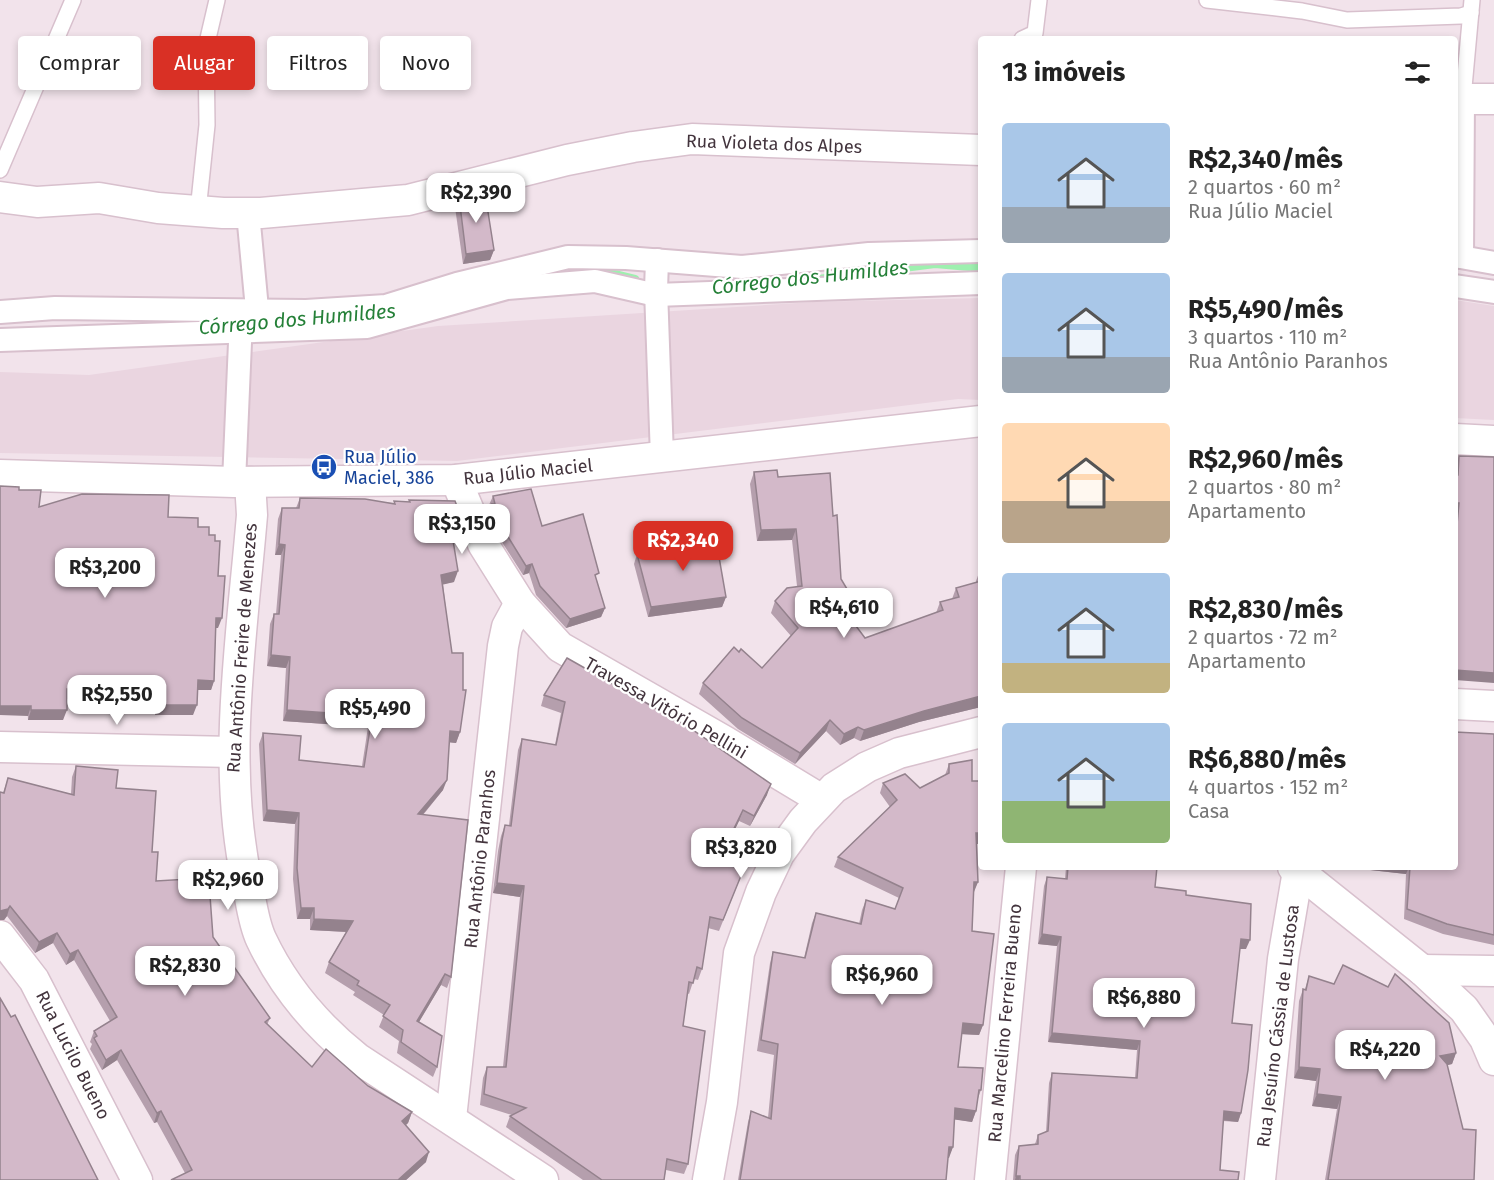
<!DOCTYPE html>
<html lang="pt">
<head>
<meta charset="utf-8">
<style>
	:root { --surface:#fff; --page:#f2f2f2; --text:#222; --muted:#767676; --accent:#d93025 }
	body { margin:0; font-family:"Fira Sans",sans-serif; background:var(--page); color:var(--text); height:100vh; display:flex; flex-direction:column; font-size:22px; white-space:nowrap }
	* { box-sizing:border-box; margin:0 }
	p { font-size:20px; color:var(--muted) }
	.icon { flex:none; width:33px; height:33px; fill:none; stroke:currentColor; stroke-width:2; stroke-linecap:round; stroke-linejoin:round }
	.map { position:relative; flex:1; overflow:hidden }
	.sheet { position:absolute; left:978px; top:36px; width:480px; height:834px; display:flex; flex-direction:column; background:var(--surface); border-radius:6px; box-shadow:0 3px 9px #0003 }
	.sheet>* { flex:none }
	.guide { position:absolute; left:18px; top:36px; width:570px; height:54px; display:flex; gap:12px }
	.price { position:absolute; translate:-50% -51px; padding:0 14px; border-radius:12px; background:#fff; color:#222; font-size:20px; line-height:39px; filter:drop-shadow(0 2px 3px #0008) }
	.price::after { content:''; position:absolute; left:50%; top:36px; width:18px; height:14px; margin-left:-9px; background:inherit; clip-path:polygon(0 0,100% 0,50% 100%) }
	.price.current { background:var(--accent); color:#fff }
	ul { padding:0; list-style:none }
	li { display:flex; align-items:center; gap:18px; height:150px; padding:0 24px }
	li span { display:grid; place-items:center; flex:none; width:168px; height:120px; border-radius:6px; color:#555 }
	li>.icon { margin-inline-start:auto }
	span .icon { width:72px; height:72px; fill:#fffc; stroke-width:1 }
	li b { font-size:26px }
	h2 { display:flex; justify-content:space-between; align-items:center; height:72px; padding:0 24px; font-size:26px }
	.tag { padding:0 21px; border-radius:6px; background:var(--surface); box-shadow:0 3px 9px #0003; font-size:21px; line-height:54px }
	.tag.current { background:var(--accent); color:#fff }
	.map>svg:first-child { display:block }
	.residential { fill:#ead5e0 }
	.lines { fill:none; stroke-linecap:round; stroke-linejoin:round }
	.stream { stroke:#9ef0af; stroke-width:8 }
	.service-casing { stroke:#d8c0cd; stroke-width:18 }
	.pedestrian-casing { stroke:#d8c0cd; stroke-width:26 }
	.minor-casing { stroke:#d8c0cd; stroke-width:33 }
	.service { stroke:#fff; stroke-width:15 }
	.pedestrian { stroke:#fff; stroke-width:22 }
	.minor { stroke:#fff; stroke-width:30 }
	.wall { fill:#b59fad }
	.shaded-wall { fill:#94828d }
	.building { fill:#d3b9c9; stroke:#94828d; stroke-width:1.5 }
	.labels { text-anchor:middle; stroke-width:4.5; stroke-linejoin:round; paint-order:stroke }
	.street-label { font-size:18px; fill:#43343d; stroke:#fff }
	.transit-label { font-size:18px; fill:#164399; stroke:#fff; text-anchor:start }
	.water-label { font-size:20px; font-style:italic; fill:#258038; stroke:#fff }
</style>
</head>
<body>
<div class="map">
<svg width="1494" height="1180" viewBox="0 0 1494 1180">
	<rect width="100%" height="100%" fill="#f2e3eb"/>
	<g class="residential">
		<polygon points="981,298 981,400 958,399 457,461 0,453 0,372 89,375 438,326 813,302"/>
		<polygon points="1455,300 1494,306 1494,420 1455,418"/>
	</g>
	<g class="lines">
		<g class="stream">
			<polyline points="586,271 598,270 635,279"/>
			<polyline points="818,279 935,264 981,268"/>
		</g>
		<g class="service-casing">
			<g id="service">
				<polyline points="1207,0 1302,11 1347,20 1461,16 1471,13"/>
				<polyline points="1022,39 1035,33 1039,0"/>
				<polyline points="1463,98 1472,0"/>
				<polyline points="0,170 73,0"/>
				<polyline points="198,211 207,125 206,47 217,0"/>
			</g>
		</g>
		<g class="pedestrian-casing">
			<g id="pedestrian">
				<polyline points="248,213 257,309"/>
				<polyline points="1455,256 1494,263"/>
				<polyline points="1462,257 1463,98"/>
				<polyline points="657,260 656,290 662,457"/>
				<polyline points="1455,286 1494,292"/>
				<polyline points="0,312 55,308 306,311 386,306 457,284 568,257 626,258 742,267 869,254 981,251"/>
				<polyline points="0,340 367,327 507,288 595,281 656,295 981,283"/>
				<polyline points="234,482 241,319"/>
			</g>
		</g>
		<g class="minor-casing">
			<g id="minor">
				<polyline points="1455,99 1494,99"/>
				<polyline points="0,197 37,202 99,198 158,208 223,213 261,213 408,200 567,160 633,147 692,139 981,150"/>
				<polyline points="1455,439 1494,441"/>
				<polyline points="0,475 234,482 456,480 981,421"/>
				<polyline points="456,480 483,544 520,603 560,647 726,742 822,800"/>
				<path d="M250 482 252 515C242 636 221 762 247 882 251 900 253 922 261 939 283 986 317 1026 357 1058L543 1180"/>
				<polyline points="1455,704 1494,706"/>
				<polyline points="0,747 233,752"/>
				<polyline points="1293,867 1422,970 1464,1009 1485,1039 1494,1060"/>
				<polyline points="0,936 34,980 137,1180"/>
				<polyline points="1422,970 1494,971"/>
				<polyline points="451,1118 503,646 507,627 520,603"/>
				<polyline points="708,1180 722,1102 739,953 761,892 779,854 803,821 834,788 867,767 899,753 981,732"/>
				<polyline points="990,1180 1021,867"/>
				<polyline points="1260,1180 1283,959 1298,871"/>
			</g>
		</g>
		<use href="#service" class="service"/>
		<use href="#pedestrian" class="pedestrian"/>
		<use href="#minor" class="minor"/>
	</g>
	<g class="wall">
		<polygon points="459,197 494,250 490,260 463,264 455,207"/>
		<polygon points="1459,456 1494,457 1455,680 1455,465"/>
		<polygon points="754,472 778,477 833,516 841,579 850,594 848,601 853,622 865,638 936,613 940,602 952,599 956,588 976,583 976,581 980,570 981,570 981,707 919,722 860,741 854,738 840,745 826,731 795,764 738,729 699,694 703,683 739,652 762,668 791,636 771,613 775,601 797,586 792,540 757,541 750,484"/>
		<polygon points="19,490 39,507 168,517 198,527 209,535 218,576 218,628 216,628 214,681 211,690 197,690 193,715 155,715 156,709 112,708 113,700 67,699 63,720 28,720"/>
		<polygon points="493,496 542,526 597,581 605,608 601,617 566,628 536,595 529,573 523,575 498,536 489,514 490,509 489,505"/>
		<polygon points="300,498 394,503 394,501 409,502 409,500 458,530 451,532 454,582 443,584 460,732 456,743 449,742 443,790 423,815 451,977 447,988 441,985 419,1022 437,1067 433,1077 397,1053 399,1041 379,1027 384,1015 353,995 355,992 325,973 329,962 346,932 310,930 310,919 297,919 293,879 295,824 263,821 259,744 263,733 299,760 362,766 368,727 283,721 286,668 267,666 270,624 274,614 276,614 281,555 275,555 278,519 282,508 296,508"/>
		<polygon points="637,554 726,597 722,607 648,617 634,564"/>
		<polygon points="567,658 767,795 750,826 739,821 723,853 747,861 719,931 708,928 702,969 698,980 694,979 689,994 687,993 683,1026 688,1164 684,1174 666,1170 664,1180 583,1180 506,1127 510,1116 512,1115 480,1105 483,1078 487,1067 503,1067 520,897 493,893 498,851 501,836 505,825 509,825 518,750 522,739 555,745 561,713 541,706 544,695"/>
		<polygon points="1494,734 1494,945 1443,934 1404,919 1406,874 1343,867 1455,867"/>
		<polygon points="949,764 972,781 979,844 977,844 978,882 973,892 972,931 983,1025 979,1035 962,1034 958,1067 981,1090 977,1101 976,1111 972,1122 954,1119 953,1147 948,1158 946,1180 738,1180 748,1122 751,1111 768,1118 774,1055 757,1051 770,963 773,952 804,958 812,923 816,913 859,924 862,910 866,900 895,909 899,898 834,867 838,857 890,807 880,793 883,783 920,788 945,775"/>
		<polygon points="76,766 116,788 152,852 156,881 213,937 270,1018 267,1025 312,1067 368,1086 412,1112 408,1123 406,1125 426,1162 406,1180 171,1180 185,1173 157,1122 154,1123 117,1060 102,1070 90,1049 92,1044 90,1042 94,1031 110,1021 74,960 66,965 53,943 35,953 7,916 4,920 3,793 8,778 71,794 72,777"/>
		<polygon points="1066,867 1157,867 1155,887 1186,895 1246,949 1240,949 1232,1023 1241,1113 1238,1122 1223,1121 1220,1170 1238,1180 1013,1180 1015,1155 1019,1146 1035,1144 1038,1135 1046,1132 1049,1083 1052,1073 1135,1078 1137,1050 1048,1042 1057,946 1038,944 1044,886 1047,877 1065,879"/>
		<polygon points="1309,976 1456,1053 1452,1064 1447,1065 1474,1180 1325,1180 1337,1109 1312,1106 1316,1081 1294,1078 1299,1001 1303,989 1305,989"/>
	</g>
	<g class="shaded-wall">
		<polygon points="494,250 490,260 463,264 466,254"/>
		<polygon points="462,519 458,530 446,533 450,522"/>
		<polygon points="796,529 792,540 757,541 761,530"/>
		<polygon points="279,544 285,545 281,555 275,555"/>
		<polygon points="532,564 529,573 523,575 526,566"/>
		<polygon points="458,571 454,582 437,586 441,575"/>
		<polygon points="726,597 722,607 648,617 651,607"/>
		<polygon points="605,608 601,617 566,628 570,619"/>
		<polygon points="216,618 222,618 218,628 213,628"/>
		<polygon points="271,655 290,657 286,668 267,666"/>
		<polygon points="1455,670 1494,673 1494,683 1455,680"/>
		<polygon points="198,680 214,681 211,690 194,690"/>
		<polygon points="67,689 116,691 113,700 64,699"/>
		<polygon points="981,696 981,707 919,722 860,741 864,730 924,711"/>
		<polygon points="116,698 159,699 156,709 112,708"/>
		<polygon points="159,705 197,705 193,715 155,715"/>
		<polygon points="0,706 31,706 28,716 0,715"/>
		<polygon points="31,710 67,710 63,720 28,720"/>
		<polygon points="287,710 372,716 368,727 283,721"/>
		<polygon points="830,720 826,731 795,764 800,753"/>
		<polygon points="858,727 854,738 840,745 844,734"/>
		<polygon points="450,731 460,732 456,743 446,742"/>
		<polygon points="447,780 443,790 414,825 418,814"/>
		<polygon points="771,784 767,795 750,826 754,816"/>
		<polygon points="267,810 299,813 295,824 263,821"/>
		<polygon points="743,810 739,821 718,864 722,853"/>
		<polygon points="976,833 981,833 981,838 979,844 972,844"/>
		<polygon points="1344,867 1409,867 1406,874"/>
		<polygon points="974,882 978,882 974,892 970,892"/>
		<polygon points="497,883 524,886 520,897 493,893"/>
		<polygon points="10,906 7,916 4,920 0,920 0,911"/>
		<polygon points="301,908 314,908 310,919 297,919"/>
		<polygon points="314,919 353,921 349,932 310,930"/>
		<polygon points="57,933 53,943 35,953 39,942"/>
		<polygon points="1042,934 1061,937 1057,946 1038,944"/>
		<polygon points="1241,939 1250,940 1246,949 1238,949"/>
		<polygon points="78,950 74,960 66,965 70,954"/>
		<polygon points="445,974 441,985 413,1032 417,1021"/>
		<polygon points="963,1023 983,1025 979,1035 959,1034"/>
		<polygon points="1052,1033 1140,1041 1137,1050 1048,1042"/>
		<polygon points="121,1050 117,1060 102,1070 106,1060"/>
		<polygon points="1456,1053 1452,1064 1436,1068 1440,1056"/>
		<polygon points="1299,1067 1320,1069 1316,1081 1294,1078"/>
		<polygon points="1317,1094 1341,1097 1337,1109 1312,1106"/>
		<polygon points="955,1108 976,1111 972,1122 951,1119"/>
		<polygon points="161,1111 157,1122 154,1123 157,1113"/>
		<polygon points="1224,1111 1241,1113 1238,1122 1221,1120"/>
		<polygon points="412,1112 408,1123 398,1132 402,1121"/>
		<polygon points="949,1147 953,1147 949,1158 945,1158"/>
		<polygon points="429,1152 426,1162 406,1180 398,1180"/>
		<polygon points="1016,1176 1020,1176 1019,1180 1015,1180"/>
	</g>
	<g class="building">
		<polygon points="485,193 494,250 466,254 459,197"/>
		<polygon points="1459,456 1494,457 1494,673 1455,670 1455,546 1459,503 1455,503 1455,475 1458,475"/>
		<polygon points="777,470 778,477 830,473 833,516 837,515 841,579 850,594 846,596 853,622 865,638 943,610 940,602 959,597 956,588 981,581 981,696 924,711 864,730 858,727 844,734 830,720 800,753 742,718 703,683 734,647 739,652 741,649 762,668 798,628 775,601 787,588 802,586 796,529 761,530 754,472"/>
		<polygon points="0,486 19,487 19,490 41,490 39,507 82,494 169,495 168,517 198,518 198,527 209,527 209,535 215,535 215,541 220,541 218,576 225,576 222,618 216,618 214,681 198,680 197,705 159,705 159,699 116,698 116,691 67,689 67,710 31,710 31,706 0,706"/>
		<polygon points="531,489 542,526 583,514 599,573 595,575 605,608 570,619 540,586 532,564 526,566 502,527 492,504 495,504 493,496"/>
		<polygon points="300,498 365,499 395,504 394,501 410,502 409,500 455,501 462,519 450,522 458,571 441,575 452,653 463,653 463,690 466,690 460,732 450,731 447,780 418,814 468,820 451,977 445,974 417,1021 442,1036 437,1067 401,1042 403,1030 383,1016 390,1005 357,985 359,981 329,962 353,921 314,919 314,908 301,908 297,868 299,813 267,810 263,733 301,736 299,760 364,767 372,716 287,710 290,657 271,655 274,614 279,614 285,545 279,544 282,508 299,508"/>
		<polygon points="715,534 726,597 651,607 637,554"/>
		<polygon points="567,658 687,726 771,784 754,816 743,810 722,853 747,861 723,920 710,917 702,969 697,967 693,983 689,982 683,1026 705,1031 688,1164 667,1159 664,1180 602,1180 510,1116 526,1108 484,1094 487,1067 506,1067 524,886 497,883 502,840 505,825 511,826 522,739 556,745 565,702 544,695"/>
		<polygon points="1455,732 1494,734 1494,935 1447,924 1407,909 1410,867 1455,867"/>
		<polygon points="972,760 972,781 981,781 981,833 976,833 978,882 974,882 972,931 994,934 983,1025 963,1023 958,1067 983,1068 981,1090 979,1090 976,1111 955,1108 953,1147 949,1147 946,1180 740,1180 751,1111 771,1119 778,1044 761,1040 773,952 805,958 816,913 861,924 866,900 895,909 903,888 838,857 897,800 883,783 905,774 920,788 949,773 949,764"/>
		<polygon points="76,766 118,770 116,788 156,791 152,852 158,852 156,881 206,878 206,882 209,882 213,937 270,1018 265,1022 312,1067 326,1049 368,1086 412,1112 402,1121 429,1152 398,1180 171,1180 192,1170 161,1111 157,1113 121,1050 106,1060 94,1038 97,1036 94,1031 117,1017 78,950 70,954 57,933 39,942 10,906 8,909 0,911 0,792 4,793 8,778 74,795"/>
		<polygon points="1068,867 1157,867 1155,887 1186,891 1186,895 1251,904 1250,940 1241,939 1232,1023 1252,1025 1248,1070 1241,1113 1224,1111 1220,1170 1239,1172 1238,1180 1020,1180 1020,1176 1016,1176 1019,1146 1038,1144 1038,1135 1048,1131 1052,1073 1137,1078 1140,1041 1052,1033 1061,937 1042,934 1047,877 1067,879"/>
		<polygon points="1343,965 1388,987 1395,974 1449,1023 1456,1053 1440,1056 1447,1064 1463,1129 1476,1130 1474,1180 1328,1180 1341,1097 1317,1094 1320,1069 1299,1067 1303,989 1306,990 1309,976 1334,984"/>
		<polygon points="0,998 11,1017 15,1015 98,1180 0,1180"/>
	</g>
	<defs>
		<g id="bus-disc" transform="scale(1.35)"><circle r="9.5" fill="#1a4fb4" stroke="#fff"/><path d="M-5-6H5V4H4V6H2V4H-2V6H-4V4H-5ZM-3.5-4V0h7V-4ZM-3.5 1.2v1.5H-2V1.2ZM2 1.2v1.5H3.5V1.2Z" fill="#fff"/></g>
	</defs>
	<g fill-rule="evenodd">
		<use href="#bus-disc" x="324" y="467"/>
	</g>
	<g class="labels">
		<g class="street-label">
			<text transform="translate(774 144) rotate(2)" y="6">Rua Violeta dos Alpes</text>
			<text transform="translate(528 472) rotate(-6)" y="6">Rua Júlio Maciel</text>
			<text transform="translate(242 648) rotate(-86)" y="6">Rua Antônio Freire de Menezes</text>
			<text transform="translate(666 708) rotate(30)" y="6">Travessa Vitório Pellini</text>
			<text transform="translate(480 859) rotate(-84)" y="6">Rua Antônio Paranhos</text>
			<text transform="translate(1005 1023) rotate(-85)" y="6">Rua Marcelino Ferreira Bueno</text>
			<text transform="translate(1278 1026) rotate(-83)" y="6">Rua Jesuíno Cássia de Lustosa</text>
			<text transform="translate(73 1055) rotate(63)" y="6">Rua Lucilo Bueno</text>
		</g>
		<g class="transit-label">
			<text x="344" y="463">Rua Júlio<tspan x="344" dy="21">Maciel, 386</tspan></text>
		</g>
		<g class="water-label">
			<text transform="translate(810 277) rotate(-6)" y="7">Córrego dos Humildes</text>
			<text transform="translate(297 319) rotate(-5)" y="7">Córrego dos Humildes</text>
		</g>
	</g>
</svg>
<b class="price" style="left:476px;top:224px">R$2,390</b>
<b class="price" style="left:462px;top:555px">R$3,150</b>
<b class="price current" style="left:683px;top:572px">R$2,340</b>
<b class="price" style="left:105px;top:599px">R$3,200</b>
<b class="price" style="left:844px;top:639px">R$4,610</b>
<b class="price" style="left:117px;top:726px">R$2,550</b>
<b class="price" style="left:375px;top:740px">R$5,490</b>
<b class="price" style="left:741px;top:879px">R$3,820</b>
<b class="price" style="left:228px;top:911px">R$2,960</b>
<b class="price" style="left:185px;top:997px">R$2,830</b>
<b class="price" style="left:882px;top:1006px">R$6,960</b>
<b class="price" style="left:1144px;top:1029px">R$6,880</b>
<b class="price" style="left:1385px;top:1081px">R$4,220</b>
<div class="guide">
<a class="tag">Comprar</a>
<a class="tag current">Alugar</a>
<a class="tag">Filtros</a>
<a class="tag">Novo</a>
</div>
<section class="sheet">
<h2>13 imóveis<svg class="icon" aria-label="filters" viewBox="0 0 24 24"><path d="M4 7h16M4 17h16"/><circle cx="9" cy="7" r="2"/><circle cx="15" cy="17" r="2"/></svg></h2>
<ul>
<li><span style="background:linear-gradient(#a9c7e8 70%,#9aa5b1 0)"><svg class="icon" aria-label="home" viewBox="0 0 24 24"><path d="M3 11l9-7 9 7M6 9v11h12V9"/></svg></span><div><b>R$2,340/mês</b><p>2 quartos · 60 m²</p><p>Rua Júlio Maciel</p></div></li>
<li><span style="background:linear-gradient(#a9c7e8 70%,#9aa5b1 0)"><svg class="icon" aria-label="home" viewBox="0 0 24 24"><path d="M3 11l9-7 9 7M6 9v11h12V9"/></svg></span><div><b>R$5,490/mês</b><p>3 quartos · 110 m²</p><p>Rua Antônio Paranhos</p></div></li>
<li><span style="background:linear-gradient(#ffd9b3 65%,#b9a48a 0)"><svg class="icon" aria-label="home" viewBox="0 0 24 24"><path d="M3 11l9-7 9 7M6 9v11h12V9"/></svg></span><div><b>R$2,960/mês</b><p>2 quartos · 80 m²</p><p>Apartamento</p></div></li>
<li><span style="background:linear-gradient(#a9c7e8 75%,#c2b280 0)"><svg class="icon" aria-label="home" viewBox="0 0 24 24"><path d="M3 11l9-7 9 7M6 9v11h12V9"/></svg></span><div><b>R$2,830/mês</b><p>2 quartos · 72 m²</p><p>Apartamento</p></div></li>
<li><span style="background:linear-gradient(#a9c7e8 65%,#8fb573 0)"><svg class="icon" aria-label="home" viewBox="0 0 24 24"><path d="M3 11l9-7 9 7M6 9v11h12V9"/></svg></span><div><b>R$6,880/mês</b><p>4 quartos · 152 m²</p><p>Casa</p></div></li>
</ul>
</section>
</div>
</body>
</html>
